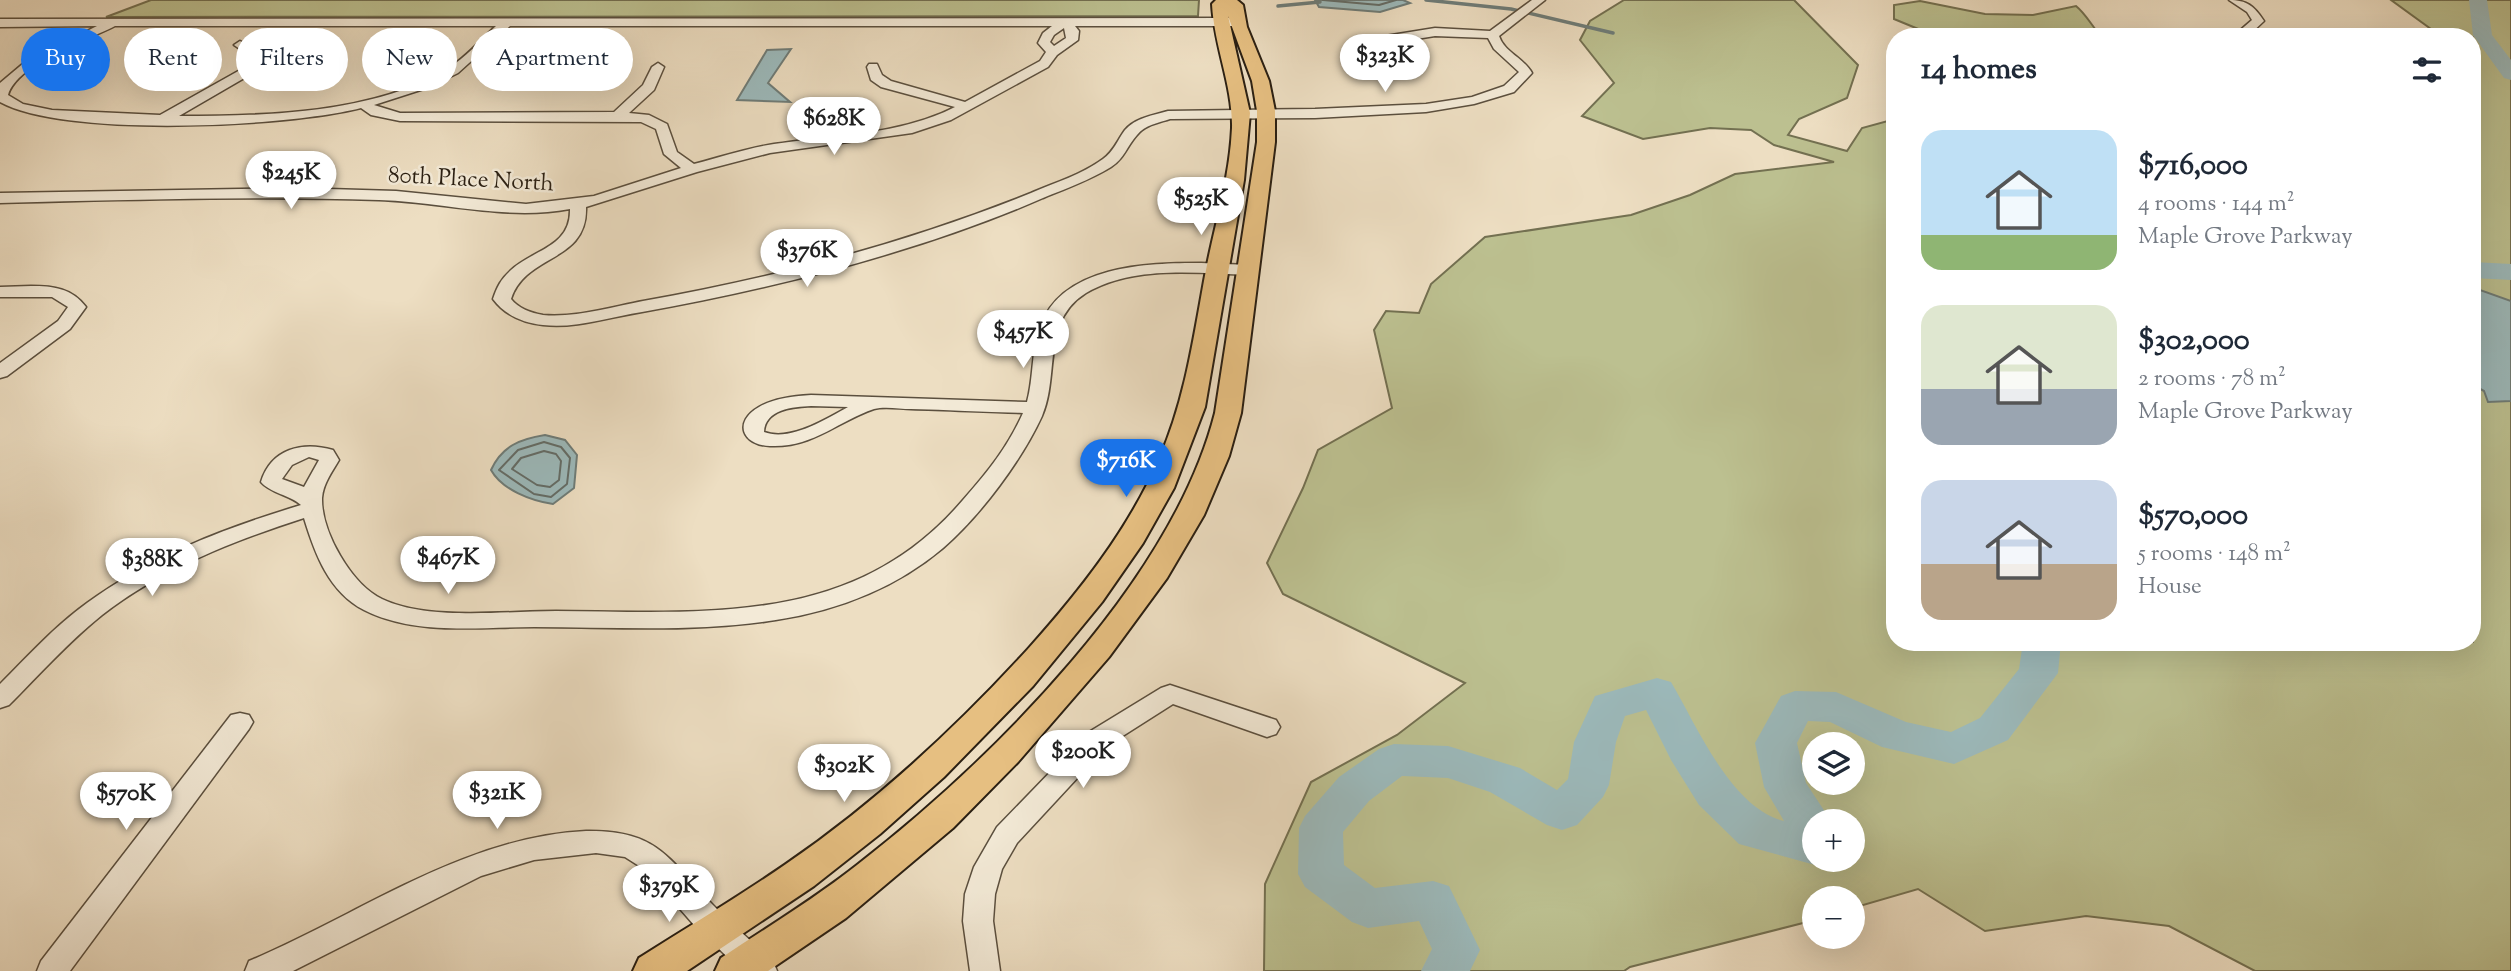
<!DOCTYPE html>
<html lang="en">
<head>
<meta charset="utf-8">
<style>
	:root { --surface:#fff; --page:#f6f6f7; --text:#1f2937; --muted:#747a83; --accent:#1a73e8 }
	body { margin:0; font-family:"Sorts Mill Goudy",serif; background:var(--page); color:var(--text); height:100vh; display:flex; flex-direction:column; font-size:26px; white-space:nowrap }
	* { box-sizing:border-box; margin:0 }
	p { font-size:23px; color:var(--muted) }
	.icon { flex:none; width:38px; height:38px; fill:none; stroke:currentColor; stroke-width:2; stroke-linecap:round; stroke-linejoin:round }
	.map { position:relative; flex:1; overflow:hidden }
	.drawer { position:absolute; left:1886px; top:28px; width:595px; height:623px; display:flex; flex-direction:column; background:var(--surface); border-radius:28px; box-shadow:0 7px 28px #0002 }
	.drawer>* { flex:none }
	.hud { position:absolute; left:21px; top:28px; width:665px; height:63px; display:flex; gap:14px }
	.tools { position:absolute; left:1802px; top:732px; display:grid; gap:14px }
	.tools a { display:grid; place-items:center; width:63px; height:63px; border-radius:50%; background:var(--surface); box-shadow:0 7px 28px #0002; font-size:35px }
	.price { position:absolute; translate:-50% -60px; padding:0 16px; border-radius:24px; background:#fff; color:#222; font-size:23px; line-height:46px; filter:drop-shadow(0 2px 4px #0008) }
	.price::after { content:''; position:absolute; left:50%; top:42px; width:21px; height:16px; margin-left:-10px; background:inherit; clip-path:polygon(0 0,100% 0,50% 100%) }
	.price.active { background:var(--accent); color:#fff }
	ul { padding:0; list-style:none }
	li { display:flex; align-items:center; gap:21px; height:175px; padding:0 35px }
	li span { display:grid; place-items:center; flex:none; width:196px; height:140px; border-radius:21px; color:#555 }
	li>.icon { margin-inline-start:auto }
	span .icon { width:84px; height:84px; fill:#fffc; stroke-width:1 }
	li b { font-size:30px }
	h2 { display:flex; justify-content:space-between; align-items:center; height:84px; padding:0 35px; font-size:30px }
	.chip { padding:0 24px; border-radius:32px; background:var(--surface); box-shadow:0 7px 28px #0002; font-size:24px; line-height:63px }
	.chip.active { background:var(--accent); color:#fff }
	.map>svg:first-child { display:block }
	.green { fill:#bcc090; stroke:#737051; stroke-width:2; fill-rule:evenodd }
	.water { fill:#9cbabc; stroke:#6e7c78; stroke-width:2 }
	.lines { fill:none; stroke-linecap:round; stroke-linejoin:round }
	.shore { stroke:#636c67; stroke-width:2 }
	.stream { stroke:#6e7c78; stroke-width:3.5 }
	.river { fill:#9cbabc; fill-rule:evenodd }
	.minor-casing { stroke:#5b4f3e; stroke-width:3 }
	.major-casing { stroke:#2a1f12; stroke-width:4 }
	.minor { fill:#f3ead7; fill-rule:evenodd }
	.major { fill:#e6bf81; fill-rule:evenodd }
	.labels { text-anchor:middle; stroke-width:5; stroke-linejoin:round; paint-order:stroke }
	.far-street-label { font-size:23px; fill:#2a1f12; stroke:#f3ead7 }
</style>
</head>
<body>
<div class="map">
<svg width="2511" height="971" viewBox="0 0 2511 971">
	<rect width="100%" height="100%" fill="#eddec2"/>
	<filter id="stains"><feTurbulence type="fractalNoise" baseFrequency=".00286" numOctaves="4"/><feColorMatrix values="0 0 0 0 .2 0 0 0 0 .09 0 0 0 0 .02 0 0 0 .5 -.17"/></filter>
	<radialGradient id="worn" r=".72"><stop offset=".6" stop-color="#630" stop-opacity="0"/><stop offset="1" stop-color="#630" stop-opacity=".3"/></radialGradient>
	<g class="green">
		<polygon points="151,0 1199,0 1198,16 106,17"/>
		<path d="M1624 0H1794L1858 65 1847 98 1799 119 1788 135 1847 151 1862 128 1895 119V642H2473V37H2442L2391 0H2511V971H2255L2169 926 2086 916 1985 931 1918 889 1853 908V898H1815V920L1630 967 1624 971H1264L1265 884 1311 782 1397 735 1465 683 1283 594 1267 563 1303 488 1318 450 1392 408 1374 330 1386 311 1419 313 1431 284 1485 237 1631 215 1690 195 1735 174 1834 162 1774 145 1751 130 1710 128 1643 139 1582 116 1614 83 1580 40 1590 21ZM1815 744H1853V782H1815ZM1815 821H1853V859H1815Z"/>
		<path d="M1920 1 1985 14 2033 15 2076 6C2087 15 2092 27 2102 37H1928V33L1894 19V5Z"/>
	</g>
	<g class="water">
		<polygon points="1315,0 1403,0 1410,3 1380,12 1319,7"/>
		<polygon points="791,49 768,83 790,102 737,100 767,50"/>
		<polygon points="2473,282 2477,289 2511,301 2511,401 2488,402 2484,391 2473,385"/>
		<path d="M545 435 565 440 577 455 574 488 553 504C532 501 502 490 491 470 502 446 520 439 545 435Z"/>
	</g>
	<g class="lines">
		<g class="shore">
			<polyline points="1323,0 1379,5 1396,0"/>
			<polygon points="544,442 561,447 570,458 567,484 551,497 534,494 499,470 518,450"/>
			<polygon points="544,451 556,454 561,461 559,480 550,487 537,485 512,469 521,458"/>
		</g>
		<g class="stream">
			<polyline points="1426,0 1511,9 1613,33"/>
			<polyline points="1278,6 1320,2"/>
		</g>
		<g class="river">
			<polygon points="2469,0 2487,0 2492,35 2511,60 2511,80 2504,78 2473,35"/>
			<polygon points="2473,262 2511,264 2511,280 2473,278"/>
			<path d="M2023 642H2061L2058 673 2008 740 1954 764 1882 747 1830 722 1808 721 1797 743 1806 783 1831 821H1815V859H1831L1815 865 1739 844 1699 805 1671 760 1646 710 1625 716 1616 742 1609 785 1603 797 1577 825 1562 830 1547 825 1490 792 1448 778 1402 776 1369 801 1343 832 1344 865 1375 888 1433 881 1449 886 1480 950 1470 971H1421L1432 949 1419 921 1368 928 1352 922 1305 887 1298 874 1299 828 1305 816 1339 777 1379 749 1394 744 1448 746 1520 768 1557 790 1568 779 1574 742 1595 696 1657 678 1671 682C1697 726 1731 808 1784 821L1764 787 1755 743 1781 696 1795 691 1836 692 1906 722 1951 732 1980 718 2019 669Z"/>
		</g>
		<g class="minor-casing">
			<g id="minor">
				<path d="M1532 0H1545L1499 36C1504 52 1524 58 1532 73L1514 92 1474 104 1426 112 1315 118 1170 119C1158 123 1145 125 1137 135 1127 146 1124 159 1111 167 1090 180 1065 189 1043 198 922 251 772 289 642 312 610 317 575 329 543 325 523 323 505 315 493 299 497 287 501 279 511 270 534 249 571 247 570 209 507 221 442 202 379 200 253 196 126 200 0 203V193L295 188 396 191 526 204 594 196 681 168 664 154 656 129 641 122 400 121 371 115 361 108C287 127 65 138 0 102V83L25 62 97 26 0 27V19L1237 18 1243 22 1237 26H1075L1079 31 1078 40 1057 55 1048 67 951 120 912 133 770 153 697 172 586 207C588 263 526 253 511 299 518 308 531 313 543 315 575 318 611 307 643 301 774 278 907 243 1031 193 1054 183 1083 174 1103 159 1114 151 1117 141 1125 130 1135 118 1154 115 1168 111L1315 109 1426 104 1472 97 1504 86 1519 72 1494 49 1488 38 1435 36 1379 45 1373 41 1379 37 1435 28 1490 31ZM115 26H496C480 40 466 58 447 69 373 114 264 116 179 116L258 70 265 56 240 41 234 45 252 57 249 65 160 115 52 110 23 104 8 95C18 63 86 41 115 26ZM510 26H1052L1043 33 1038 43 1046 52 1040 61 965 102 891 81 882 75 877 64H869L867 67 871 80 881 87 955 107C900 135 834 135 774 144 747 148 721 157 694 164L677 152 667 124 649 115 629 113 654 90 664 67 658 63 652 67 643 85 614 112 400 113 374 105 430 87 458 73ZM1064 28 1066 38 1054 46 1050 42 1054 35Z"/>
				<path d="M2229 0C2247 0 2254 6 2264 21L2247 37H2227L2237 33 2252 20 2247 12Z"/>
				<path d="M1201 263 1249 265 1257 270 1249 275C1197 273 1133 265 1086 293 1041 321 1060 374 1042 416 1022 460 980 516 943 548 828 645 673 627 534 627 479 627 415 636 364 610 329 592 315 554 304 518 233 541 161 569 102 615 68 642 39 675 9 705L0 708V684C28 656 55 626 87 603 151 556 225 528 301 505 290 495 270 493 261 482 271 449 302 441 333 450L339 460C332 472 323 484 322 498 321 532 352 585 382 599 428 621 505 611 556 611 707 612 855 627 963 500 987 473 1008 447 1023 413 986 412 949 410 911 409 900 409 885 406 874 409 838 421 813 448 770 446 742 445 733 422 759 407 774 398 794 396 811 395L1027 402C1034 377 1031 351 1040 327 1062 265 1147 263 1201 263ZM811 406 848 407C826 419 790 442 764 432 765 409 793 407 811 406ZM309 457 319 460 304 487 282 479 292 465Z"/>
				<path d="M31 286C53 286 72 288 86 307L70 329 7 376 0 378V363L58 321 68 307 52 297H0V287Z"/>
				<polygon points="1170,685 1276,720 1280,727 1276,734 1267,737 1173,704 1107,746 1017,843 1002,869 995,894 993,921 1000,971 970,971 963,921 965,894 974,867 997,827 1089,732 1161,688"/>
				<polygon points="240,713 249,715 253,722 249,729 70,971 37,971 41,961 231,715"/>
				<path d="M586 831C657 830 667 857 710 902 730 923 752 942 773 961L777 971H742L694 925 647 871 625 857 596 853 534 860 481 876 293 971H245L249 961C359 915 463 837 586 831Z"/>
			</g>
		</g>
		<g class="major-casing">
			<path id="major" d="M1216 0H1237L1243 5 1247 27 1269 81 1275 111V142L1241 413 1229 456 1204 515 1167 578 1109 657 1018 762 953 828 846 918 768 971H715L721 958C766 928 814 899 857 865 991 761 1172 582 1215 413L1257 142V111L1252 81 1228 16 1250 113 1244 180 1205 407 1174 488 1143 543 1102 602 1033 686 944 777 880 834 814 886 687 971H633L639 958C688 927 738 897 786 864 875 803 955 729 1028 649 1080 591 1129 529 1160 457 1186 397 1194 334 1206 270 1215 224 1230 176 1232 128 1233 86 1214 46 1212 4Z"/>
		</g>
		<use href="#minor" class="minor"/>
		<use href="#major" class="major"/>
	</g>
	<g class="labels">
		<g class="far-street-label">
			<text transform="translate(471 178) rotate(3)" y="8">80th Place North</text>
		</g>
	</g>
	<rect width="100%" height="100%" filter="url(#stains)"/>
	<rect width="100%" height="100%" fill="url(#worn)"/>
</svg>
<div class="tools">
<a><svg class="icon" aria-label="layers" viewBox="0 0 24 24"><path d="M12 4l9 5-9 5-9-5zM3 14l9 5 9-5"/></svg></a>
<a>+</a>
<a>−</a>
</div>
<b class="price" style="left:1385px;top:94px">$323K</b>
<b class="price" style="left:834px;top:157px">$628K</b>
<b class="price" style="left:291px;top:211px">$245K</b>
<b class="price" style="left:1201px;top:237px">$525K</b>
<b class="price" style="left:807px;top:289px">$376K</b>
<b class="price" style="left:1023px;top:370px">$457K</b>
<b class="price active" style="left:1126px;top:499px">$716K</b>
<b class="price" style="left:448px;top:596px">$467K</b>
<b class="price" style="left:152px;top:598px">$388K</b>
<b class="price" style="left:1083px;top:790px">$200K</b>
<b class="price" style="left:844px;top:804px">$302K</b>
<b class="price" style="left:497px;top:831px">$321K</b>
<b class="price" style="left:126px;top:832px">$570K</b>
<b class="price" style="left:669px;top:924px">$379K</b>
<div class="hud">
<a class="chip active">Buy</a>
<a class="chip">Rent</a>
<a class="chip">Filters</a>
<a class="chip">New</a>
<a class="chip">Apartment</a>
</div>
<section class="drawer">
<h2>14 homes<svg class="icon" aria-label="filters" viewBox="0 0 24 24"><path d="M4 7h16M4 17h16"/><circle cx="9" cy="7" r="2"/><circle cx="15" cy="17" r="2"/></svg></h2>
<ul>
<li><span style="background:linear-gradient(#bfe0f5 75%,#8fb573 0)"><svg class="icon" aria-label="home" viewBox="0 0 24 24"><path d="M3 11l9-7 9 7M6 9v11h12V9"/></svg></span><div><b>$716,000</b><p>4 rooms · 144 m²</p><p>Maple Grove Parkway</p></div></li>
<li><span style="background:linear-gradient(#dfe7d0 60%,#9aa5b1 0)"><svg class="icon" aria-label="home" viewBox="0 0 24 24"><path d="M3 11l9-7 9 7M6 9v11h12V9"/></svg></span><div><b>$302,000</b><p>2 rooms · 78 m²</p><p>Maple Grove Parkway</p></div></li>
<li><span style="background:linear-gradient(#c9d6e8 60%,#b9a48a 0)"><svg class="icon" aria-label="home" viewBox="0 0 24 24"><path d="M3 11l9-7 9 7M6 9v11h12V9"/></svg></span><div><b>$570,000</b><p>5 rooms · 148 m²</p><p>House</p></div></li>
</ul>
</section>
</div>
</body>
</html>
